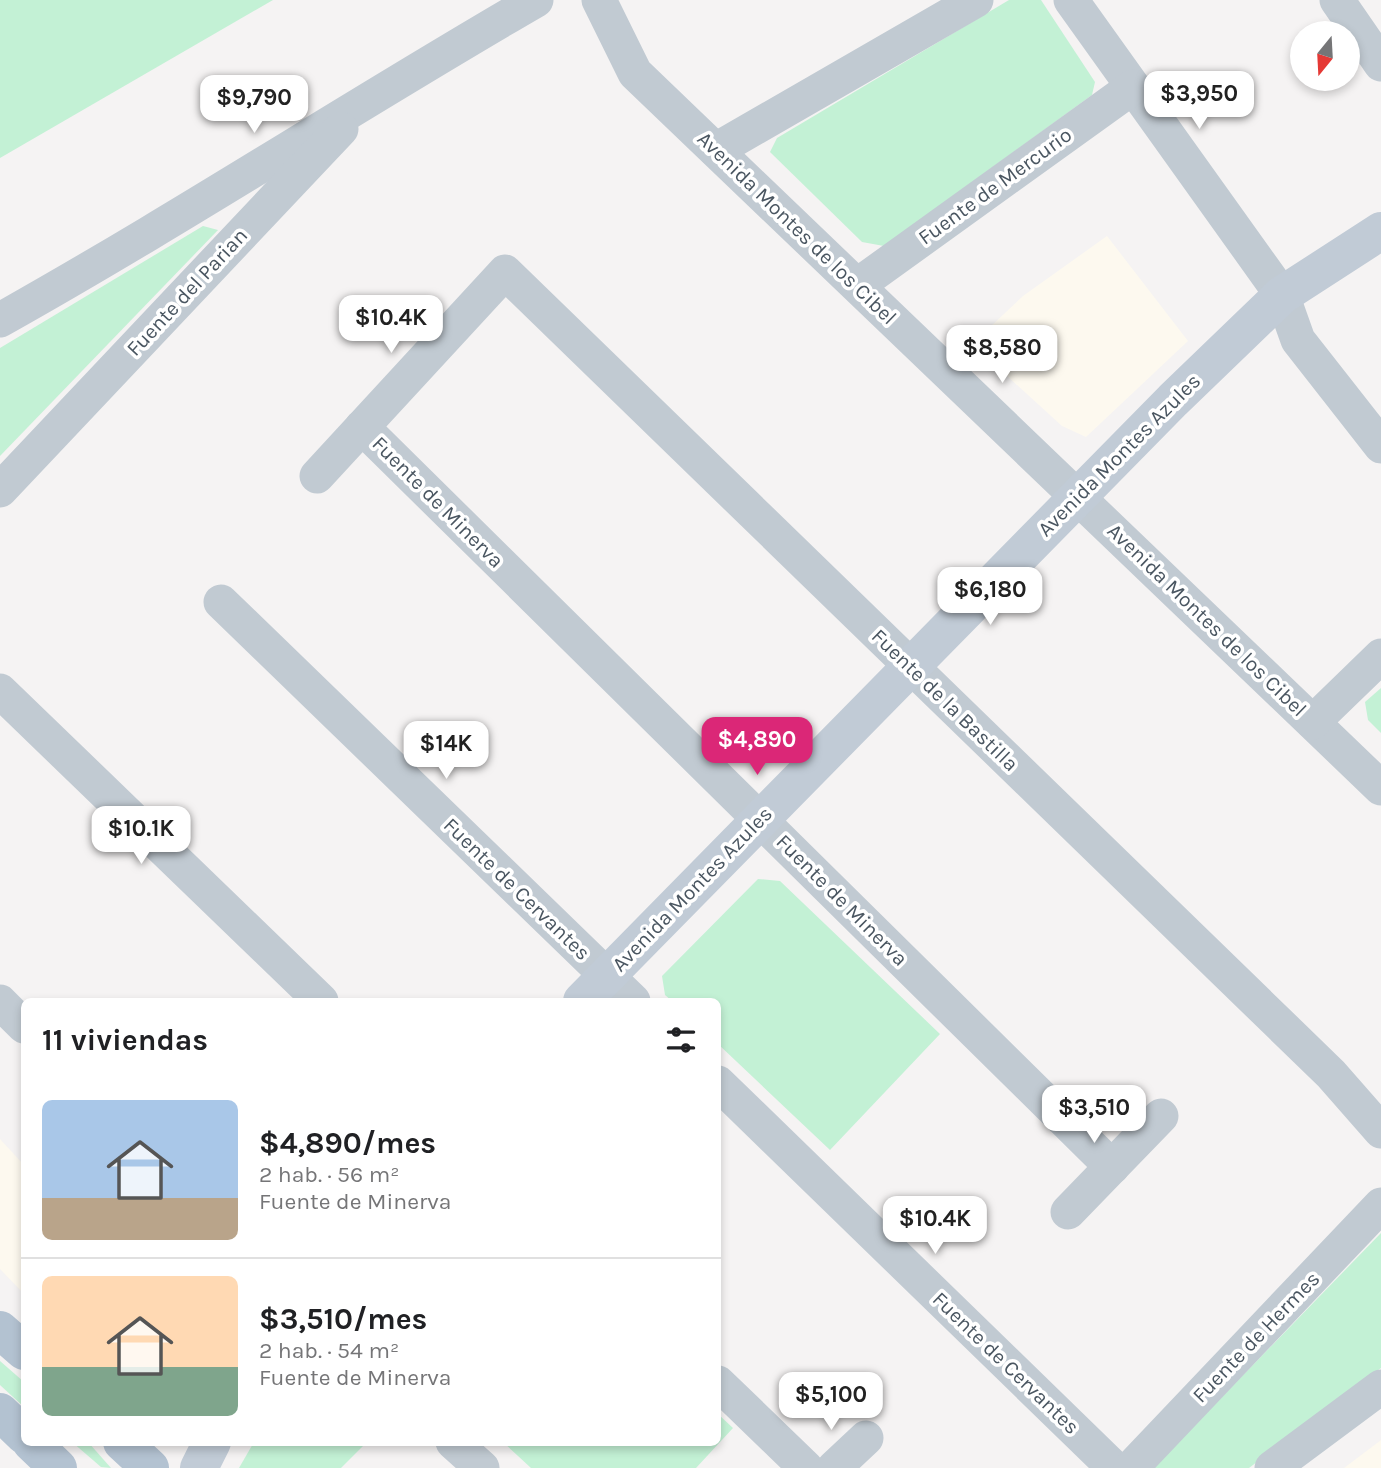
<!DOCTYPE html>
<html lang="es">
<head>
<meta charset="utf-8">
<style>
	:root { --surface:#fff; --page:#f6f6f6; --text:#202124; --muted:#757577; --line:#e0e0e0; --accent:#db2777 }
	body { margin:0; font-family:Karla,sans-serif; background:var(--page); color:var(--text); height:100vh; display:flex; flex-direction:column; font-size:26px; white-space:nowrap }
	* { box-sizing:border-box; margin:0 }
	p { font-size:23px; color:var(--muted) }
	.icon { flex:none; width:38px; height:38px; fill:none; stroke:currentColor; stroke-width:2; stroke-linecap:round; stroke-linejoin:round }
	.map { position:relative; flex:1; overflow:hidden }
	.side { position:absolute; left:21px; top:998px; width:700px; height:448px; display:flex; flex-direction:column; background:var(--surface); border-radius:10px; box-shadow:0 4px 10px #0003 }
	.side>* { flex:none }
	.needle { width:46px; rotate:198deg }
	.tools { position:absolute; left:1290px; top:21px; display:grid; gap:14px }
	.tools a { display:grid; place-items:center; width:70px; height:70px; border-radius:50%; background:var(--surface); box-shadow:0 4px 10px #0003; font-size:35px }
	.price { position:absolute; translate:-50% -60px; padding:0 16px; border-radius:14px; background:#fff; color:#222; font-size:23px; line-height:46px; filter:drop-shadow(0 2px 4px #0008) }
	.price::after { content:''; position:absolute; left:50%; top:42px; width:21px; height:16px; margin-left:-10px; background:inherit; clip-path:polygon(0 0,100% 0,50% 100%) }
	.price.selected { background:var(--accent); color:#fff }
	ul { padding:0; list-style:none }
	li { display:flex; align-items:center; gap:21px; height:175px; padding:0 21px }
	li+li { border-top:2px solid var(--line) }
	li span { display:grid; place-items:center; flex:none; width:196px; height:140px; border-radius:10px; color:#555 }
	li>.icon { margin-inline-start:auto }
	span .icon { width:84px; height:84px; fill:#fffc; stroke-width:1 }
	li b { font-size:30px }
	h2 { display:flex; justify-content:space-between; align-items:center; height:84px; padding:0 21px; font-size:30px }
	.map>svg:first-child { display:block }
	.commercial { fill:#fdf9ef }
	.green { fill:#c3f1d5 }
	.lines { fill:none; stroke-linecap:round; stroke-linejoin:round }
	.street { stroke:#c1cad2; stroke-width:35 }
	.secondary { stroke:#c1cbd6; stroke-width:38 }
	.primary { stroke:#b3c2d1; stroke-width:38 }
	.labels { text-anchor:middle; stroke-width:7; stroke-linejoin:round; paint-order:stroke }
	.street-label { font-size:21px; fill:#4a5661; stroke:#fff }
</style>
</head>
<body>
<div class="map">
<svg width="1381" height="1468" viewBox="0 0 1381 1468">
	<rect width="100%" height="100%" fill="#f5f3f3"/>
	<g class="commercial">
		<polygon points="1107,236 1188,341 1086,437 1062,426 972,344 1023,296"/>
		<polygon points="0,1139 24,1165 24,1294 0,1269"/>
		<polygon points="1381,1440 1381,1468 1344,1468"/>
	</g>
	<g class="green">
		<polygon points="0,0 273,0 0,158"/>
		<polygon points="1009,0 1041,0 1095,82 1092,95 884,246 862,242 770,152 777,138"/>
		<polygon points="203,226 218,230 0,456 0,348"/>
		<polygon points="1381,688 1381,733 1368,720 1365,702"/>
		<polygon points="758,879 780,881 940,1034 830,1150 718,1044 718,1001 672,1001 665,995 662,976"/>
		<polygon points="1381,1233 1381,1368 1249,1468 1153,1468"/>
		<polygon points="0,1361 24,1382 24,1407 0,1385"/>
		<polygon points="718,1414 733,1428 696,1468 531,1468 503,1442 718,1442"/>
		<polygon points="72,1442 88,1442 111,1468 101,1467"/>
		<polygon points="254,1442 367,1442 341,1468 239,1468"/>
	</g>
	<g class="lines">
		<g class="street">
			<polyline points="599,0 635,73 1381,788"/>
			<polyline points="1071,0 1282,295 1298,340 1381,446"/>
			<polyline points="1337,0 1381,64"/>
			<polyline points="716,150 976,0"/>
			<polyline points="858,285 1133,87"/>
			<path d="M0 320C182 218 356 104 536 0"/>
			<polyline points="362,427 1112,1167"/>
			<polyline points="317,476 505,272 1331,1074 1381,1131"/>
			<polyline points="0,490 341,129"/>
			<polyline points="221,602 633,1001"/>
			<polyline points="0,691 321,1001"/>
			<polyline points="1313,722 1381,656"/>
			<polyline points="0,1002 24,1026"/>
			<polyline points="718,1083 1114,1468"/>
			<polyline points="1068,1212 1161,1116"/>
			<polyline points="718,1383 806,1468"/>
			<polyline points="453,1442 482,1468"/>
			<polyline points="834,1468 866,1438"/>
			<polyline points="1131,1468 1381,1205"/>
			<polyline points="1272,1468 1381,1387"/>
		</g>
		<g class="secondary">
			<polyline points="582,1001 1173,400 1282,295 1381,231"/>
			<polyline points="199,1468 212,1442"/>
		</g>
		<g class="primary">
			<polyline points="0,1330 24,1351"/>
			<polyline points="0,1412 24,1435"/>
			<polyline points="31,1442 58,1468"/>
			<polyline points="122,1442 150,1468"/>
		</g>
	</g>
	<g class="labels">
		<g class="street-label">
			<text transform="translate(995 186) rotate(-36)" y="7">Fuente de Mercurio</text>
			<text transform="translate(797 228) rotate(44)" y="7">Avenida Montes de los Cibel</text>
			<text transform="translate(187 292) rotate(-47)" y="7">Fuente del Parian</text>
			<text transform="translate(1119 455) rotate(-45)" y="7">Avenida Montes Azules</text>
			<text transform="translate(438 502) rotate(45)" y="7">Fuente de Minerva</text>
			<text transform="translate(1207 620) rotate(44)" y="7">Avenida Montes de los Cibel</text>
			<text transform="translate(945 700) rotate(44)" y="7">Fuente de la Bastilla</text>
			<text transform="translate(517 889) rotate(44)" y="7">Fuente de Cervantes</text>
			<text transform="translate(692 889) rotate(-46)" y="7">Avenida Montes Azules</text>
			<text transform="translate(842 900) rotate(45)" y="7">Fuente de Minerva</text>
			<text transform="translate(1256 1337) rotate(-46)" y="7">Fuente de Hermes</text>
			<text transform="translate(1006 1363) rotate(44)" y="7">Fuente de Cervantes</text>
		</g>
	</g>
</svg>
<div class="tools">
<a><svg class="needle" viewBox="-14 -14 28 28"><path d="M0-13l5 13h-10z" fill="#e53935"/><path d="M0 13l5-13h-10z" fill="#757577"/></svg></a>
</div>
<b class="price" style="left:1199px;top:131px">$3,950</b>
<b class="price" style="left:254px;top:135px">$9,790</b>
<b class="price" style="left:391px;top:355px">$10.4K</b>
<b class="price" style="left:1002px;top:385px">$8,580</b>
<b class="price" style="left:990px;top:627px">$6,180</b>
<b class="price selected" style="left:757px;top:777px">$4,890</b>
<b class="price" style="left:446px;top:781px">$14K</b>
<b class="price" style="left:141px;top:866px">$10.1K</b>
<b class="price" style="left:1094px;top:1145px">$3,510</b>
<b class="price" style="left:935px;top:1256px">$10.4K</b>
<b class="price" style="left:831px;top:1432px">$5,100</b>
<section class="side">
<h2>11 viviendas<svg class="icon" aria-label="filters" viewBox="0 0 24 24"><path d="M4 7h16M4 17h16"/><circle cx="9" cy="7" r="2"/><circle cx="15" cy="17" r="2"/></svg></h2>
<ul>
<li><span style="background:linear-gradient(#a9c7e8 70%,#b9a48a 0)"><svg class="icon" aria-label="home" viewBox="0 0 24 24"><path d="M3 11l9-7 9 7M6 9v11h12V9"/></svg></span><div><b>$4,890/mes</b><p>2 hab. · 56 m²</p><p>Fuente de Minerva</p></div></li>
<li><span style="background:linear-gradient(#ffd9b3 65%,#7fa58c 0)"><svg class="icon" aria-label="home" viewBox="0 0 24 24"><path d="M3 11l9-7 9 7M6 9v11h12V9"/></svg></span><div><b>$3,510/mes</b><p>2 hab. · 54 m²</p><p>Fuente de Minerva</p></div></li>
</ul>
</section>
</div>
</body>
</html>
